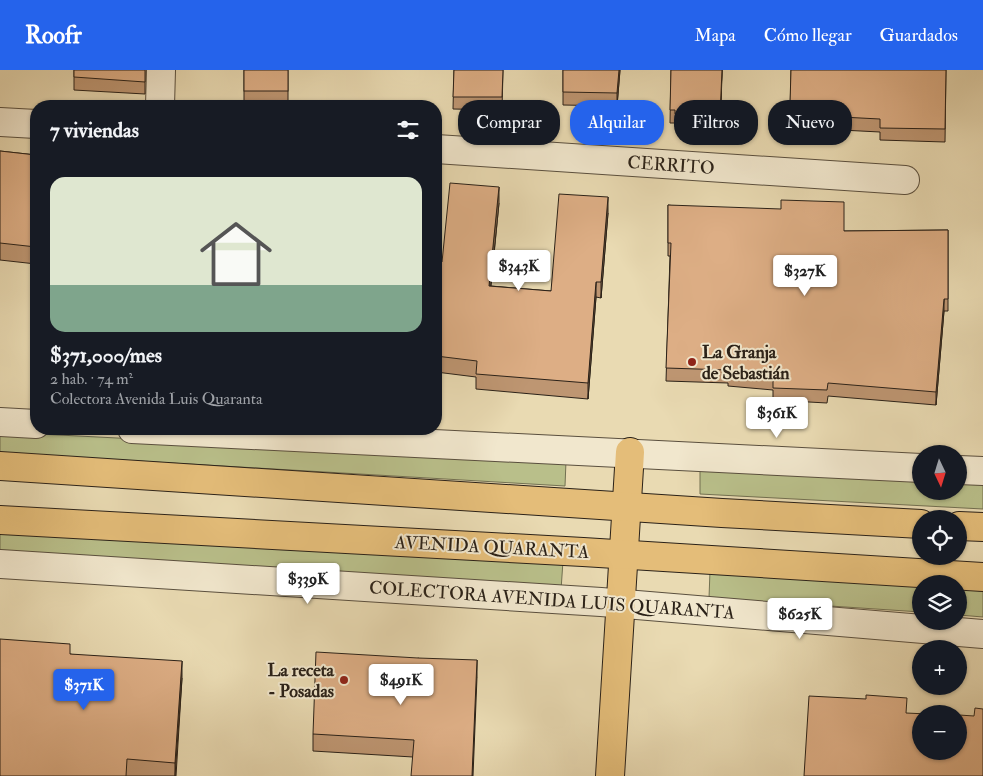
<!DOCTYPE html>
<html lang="es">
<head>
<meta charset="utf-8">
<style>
	:root { --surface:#171b24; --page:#20242c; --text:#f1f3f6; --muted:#9ea1a6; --line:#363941; --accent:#2563eb }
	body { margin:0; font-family:"IM FELL Double Pica",serif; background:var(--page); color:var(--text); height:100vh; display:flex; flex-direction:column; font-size:19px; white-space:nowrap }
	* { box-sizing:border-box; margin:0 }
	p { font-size:16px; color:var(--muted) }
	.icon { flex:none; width:28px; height:28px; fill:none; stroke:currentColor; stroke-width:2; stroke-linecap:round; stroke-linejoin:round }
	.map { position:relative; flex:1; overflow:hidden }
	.side { position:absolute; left:30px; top:30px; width:412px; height:335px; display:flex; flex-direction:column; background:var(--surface); border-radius:20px; box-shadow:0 1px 4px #0004 }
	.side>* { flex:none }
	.guide { position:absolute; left:458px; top:30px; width:450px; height:45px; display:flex; gap:10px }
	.needle { width:32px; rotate:176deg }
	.controls { position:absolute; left:912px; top:375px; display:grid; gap:10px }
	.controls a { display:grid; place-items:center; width:55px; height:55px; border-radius:50%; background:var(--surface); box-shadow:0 1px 4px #0004; font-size:25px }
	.price { position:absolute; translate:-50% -42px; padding:0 11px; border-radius:5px; background:#fff; color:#222; font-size:16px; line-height:32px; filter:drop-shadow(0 1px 2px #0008) }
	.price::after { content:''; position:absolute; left:50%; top:30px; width:15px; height:11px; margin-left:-8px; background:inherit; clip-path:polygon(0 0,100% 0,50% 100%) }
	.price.current { background:var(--accent); color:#fff }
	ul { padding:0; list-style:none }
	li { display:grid; align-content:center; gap:10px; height:265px; padding:0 20px }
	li+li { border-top:1px solid var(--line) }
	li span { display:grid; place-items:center; height:155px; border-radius:15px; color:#555 }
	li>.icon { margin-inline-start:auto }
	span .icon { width:90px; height:90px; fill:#fffc; stroke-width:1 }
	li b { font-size:21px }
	h2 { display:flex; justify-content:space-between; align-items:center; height:60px; padding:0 20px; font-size:21px }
	.tag { padding:0 18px; border-radius:20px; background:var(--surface); box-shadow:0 1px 4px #0004; font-size:18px; line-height:45px }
	.tag.current { background:var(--accent); color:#fff }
	header { display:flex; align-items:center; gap:30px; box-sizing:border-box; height:70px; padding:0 25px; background:var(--accent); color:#fff }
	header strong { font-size:24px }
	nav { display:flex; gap:28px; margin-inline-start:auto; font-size:18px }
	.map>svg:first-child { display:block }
	.green { fill:#b9bf8a; stroke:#727051 }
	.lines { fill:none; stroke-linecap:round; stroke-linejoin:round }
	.minor-casing { stroke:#5a4f3e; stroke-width:30 }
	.major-casing { stroke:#2a2118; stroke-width:30 }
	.highway-casing { stroke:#2a2118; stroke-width:30 }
	.minor { stroke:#f1e7cd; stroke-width:28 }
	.major { stroke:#e4bd79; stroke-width:28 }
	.highway { stroke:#e4bd79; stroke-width:28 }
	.wall { fill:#be9672; stroke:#2a2118 }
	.shaded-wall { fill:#9b7a5d; stroke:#2a2118 }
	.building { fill:#ddae85; stroke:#2a2118 }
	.poi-dot { fill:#8f2418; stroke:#f1e7cd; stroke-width:2 }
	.labels { text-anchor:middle; stroke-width:4; stroke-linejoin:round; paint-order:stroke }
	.street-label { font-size:18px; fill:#2a2118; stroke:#f1e7cd }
	.poi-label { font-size:18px; font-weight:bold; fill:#2a2118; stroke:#f1e7cd; text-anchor:start }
</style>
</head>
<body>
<header>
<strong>Roofr</strong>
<nav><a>Mapa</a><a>Cómo llegar</a><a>Guardados</a></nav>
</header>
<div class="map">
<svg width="983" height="706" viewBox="0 0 983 706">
	<rect width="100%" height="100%" fill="#e9dab2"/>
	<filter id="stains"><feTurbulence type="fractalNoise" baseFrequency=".004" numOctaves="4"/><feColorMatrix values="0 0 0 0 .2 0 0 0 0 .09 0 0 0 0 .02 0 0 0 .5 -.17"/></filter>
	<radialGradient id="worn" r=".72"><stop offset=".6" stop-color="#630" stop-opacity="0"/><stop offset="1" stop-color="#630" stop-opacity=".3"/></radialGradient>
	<g class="green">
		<polygon points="0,362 566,391 565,416 0,383"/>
		<polygon points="700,398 921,410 921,421 959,421 959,412 983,413 983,439 700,424"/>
		<polygon points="0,459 563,491 561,520 0,483"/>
		<polygon points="710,501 921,516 921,542 709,528"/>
		<polygon points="959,519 983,521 983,547 959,545"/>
	</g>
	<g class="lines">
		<g class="minor-casing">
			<g id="minor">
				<polyline points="160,36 161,0"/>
				<polyline points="0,52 36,54"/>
				<polyline points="436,79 905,110"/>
				<polyline points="0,352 36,354"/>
				<polyline points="132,359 921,398"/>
				<polyline points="959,400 983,401"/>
				<polyline points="0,494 601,532 983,564"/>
			</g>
		</g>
		<g class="major-casing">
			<polyline id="major" points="610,706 630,382"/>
		</g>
		<g class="highway-casing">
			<g id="highway">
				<polyline points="0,396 722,443 921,454"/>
				<polyline points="0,450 583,482 983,507"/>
				<polyline points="959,456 983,457"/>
			</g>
		</g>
		<use href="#minor" class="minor"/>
		<use href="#major" class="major"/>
		<use href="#highway" class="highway"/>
	</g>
	<g class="wall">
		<polygon points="74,0 145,0 145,24 74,20"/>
		<rect x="244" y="0" width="44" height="34"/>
		<polygon points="454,0 503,0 502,40 453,39"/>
		<polygon points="563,0 620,0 617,36 563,35"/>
		<polygon points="671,0 722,0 720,58 675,57 675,53 670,53"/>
		<polygon points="791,0 946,0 945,72 880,70 880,62 841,60 842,46 790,46"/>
		<polygon points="0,81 36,85 36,194 0,190"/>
		<polygon points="499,133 491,216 551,221 608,143 601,228 596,227 588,329 476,319 476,307 436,302 436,192 442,192"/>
		<polygon points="668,135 844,161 948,160 948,241 944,241 936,335 828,326 827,333 773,330 773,320 728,316 728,313 666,311 670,186 668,186"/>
		<polygon points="70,584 182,608 176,706 0,706"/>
		<polygon points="418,588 477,607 413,687 313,681 313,664"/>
	</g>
	<g class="shaded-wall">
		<polygon points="619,0 620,0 617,36 617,23"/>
		<polygon points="722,0 722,6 720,58 720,46"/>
		<polygon points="499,117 499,133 489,232 489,216"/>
		<polygon points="608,127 608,143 601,228 601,212"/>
		<polygon points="596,212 596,227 588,329 588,313"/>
		<polygon points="944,229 944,241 936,335 936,322"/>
		<polygon points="477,590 477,607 473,706 472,706"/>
		<polygon points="182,591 182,608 175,706 175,693"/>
	</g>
	<g class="building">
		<polygon points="74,0 145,0 145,12 74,7"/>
		<rect x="244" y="0" width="44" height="21"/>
		<polygon points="454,0 503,0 502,27 453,27"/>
		<polygon points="563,0 619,0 617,23 563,22"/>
		<polygon points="671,0 722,0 720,46 675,44 675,40 670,40"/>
		<polygon points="791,0 946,0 945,59 880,58 880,49 841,47 842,33 790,33"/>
		<polygon points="0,81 36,85 36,177 0,173"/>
		<polygon points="450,113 499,117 489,216 551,221 559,124 608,127 601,212 596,212 588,313 476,304 477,291 436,286 436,192 442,192"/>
		<polygon points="781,130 844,132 844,161 948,160 948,229 944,229 936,322 828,313 827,320 773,318 773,307 728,304 728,300 666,298 671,173 668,173 668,135 781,139"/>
		<polygon points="0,569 70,574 70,584 182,591 175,693 127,689 126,706 0,706"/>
		<polygon points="316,582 418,588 477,590 472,706 411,706 414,670 313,664"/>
		<polygon points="866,625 907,628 906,643 928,644 921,644 921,681 959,681 959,645 974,646 975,638 983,639 983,706 804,706 809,626 866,629"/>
	</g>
	<g class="poi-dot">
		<circle cx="692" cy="292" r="5"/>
		<circle cx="344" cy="610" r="5"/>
	</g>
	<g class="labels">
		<g class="street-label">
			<text transform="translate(671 95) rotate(4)" y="6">CERRITO</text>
			<text transform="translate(492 477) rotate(3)" y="6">AVENIDA QUARANTA</text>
			<text transform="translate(552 530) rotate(4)" y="6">COLECTORA AVENIDA LUIS QUARANTA</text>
		</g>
		<g class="poi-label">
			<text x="702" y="288">La Granja<tspan x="702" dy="21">de Sebastián</tspan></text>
			<text x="334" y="606" text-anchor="end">La receta<tspan x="334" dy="21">- Posadas</tspan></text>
		</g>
	</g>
	<rect width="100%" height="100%" filter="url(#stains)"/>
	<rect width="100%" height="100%" fill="url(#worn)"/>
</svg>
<div class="controls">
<a><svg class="needle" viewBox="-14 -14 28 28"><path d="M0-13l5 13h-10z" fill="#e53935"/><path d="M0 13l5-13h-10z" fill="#9ea1a6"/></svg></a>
<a><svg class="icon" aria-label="locate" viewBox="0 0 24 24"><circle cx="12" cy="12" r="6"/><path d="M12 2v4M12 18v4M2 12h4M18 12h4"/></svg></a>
<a><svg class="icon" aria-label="layers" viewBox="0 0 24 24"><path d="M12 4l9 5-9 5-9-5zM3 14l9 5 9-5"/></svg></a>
<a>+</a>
<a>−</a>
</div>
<b class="price" style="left:519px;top:222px">$343K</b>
<b class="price" style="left:805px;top:227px">$327K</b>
<b class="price" style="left:777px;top:369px">$361K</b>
<b class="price" style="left:308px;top:535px">$339K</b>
<b class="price" style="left:800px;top:570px">$625K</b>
<b class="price" style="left:401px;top:636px">$491K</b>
<b class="price current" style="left:84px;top:641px">$371K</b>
<div class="guide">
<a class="tag">Comprar</a>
<a class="tag current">Alquilar</a>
<a class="tag">Filtros</a>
<a class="tag">Nuevo</a>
</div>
<section class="side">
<h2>7 viviendas<svg class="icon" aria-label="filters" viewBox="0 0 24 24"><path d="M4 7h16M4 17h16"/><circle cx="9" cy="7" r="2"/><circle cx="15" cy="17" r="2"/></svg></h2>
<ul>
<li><span style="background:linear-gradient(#dfe7d0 70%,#7fa58c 0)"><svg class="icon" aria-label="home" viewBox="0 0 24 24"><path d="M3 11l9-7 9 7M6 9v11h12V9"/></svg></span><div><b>$371,000/mes</b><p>2 hab. · 74 m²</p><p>Colectora Avenida Luis Quaranta</p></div></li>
</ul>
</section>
</div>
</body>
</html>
